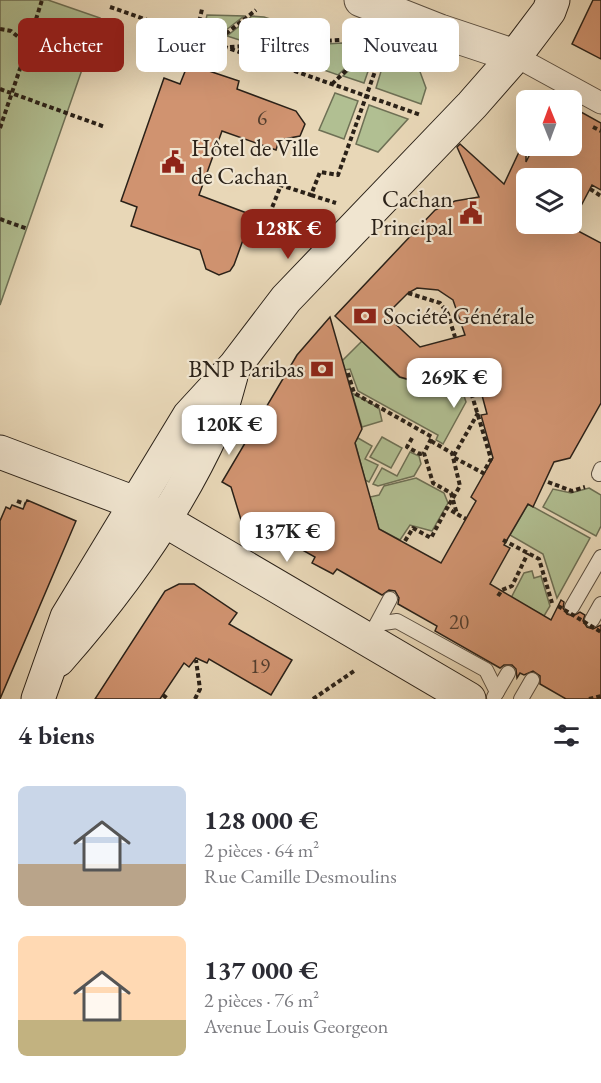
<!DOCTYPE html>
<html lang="fr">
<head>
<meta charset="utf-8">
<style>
	:root { --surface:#fff; --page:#f2f2f3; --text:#2b2b33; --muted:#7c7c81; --accent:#8f2418 }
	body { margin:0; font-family:"EB Garamond",serif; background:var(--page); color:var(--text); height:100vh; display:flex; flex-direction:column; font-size:22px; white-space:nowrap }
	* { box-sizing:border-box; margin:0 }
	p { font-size:20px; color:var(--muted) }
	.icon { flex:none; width:33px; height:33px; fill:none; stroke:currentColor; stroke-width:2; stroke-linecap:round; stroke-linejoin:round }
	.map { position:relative; height:699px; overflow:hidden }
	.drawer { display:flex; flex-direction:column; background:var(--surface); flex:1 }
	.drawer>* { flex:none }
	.top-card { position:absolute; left:18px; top:18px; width:566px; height:54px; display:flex; gap:12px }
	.needle { width:39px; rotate:359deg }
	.fabs { position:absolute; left:516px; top:90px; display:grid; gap:12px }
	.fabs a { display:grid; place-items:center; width:66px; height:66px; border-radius:9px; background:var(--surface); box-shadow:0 6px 24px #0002; font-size:30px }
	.price { position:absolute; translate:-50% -51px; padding:0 14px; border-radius:12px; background:#fff; color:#222; font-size:20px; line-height:39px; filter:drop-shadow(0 2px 3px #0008) }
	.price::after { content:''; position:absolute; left:50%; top:36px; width:18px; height:14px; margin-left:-9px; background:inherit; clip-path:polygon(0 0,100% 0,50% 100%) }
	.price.active { background:var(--accent); color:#fff }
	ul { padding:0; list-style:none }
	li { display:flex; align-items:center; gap:18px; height:150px; padding:0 18px }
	li span { display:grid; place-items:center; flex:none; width:168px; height:120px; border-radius:9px; color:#555 }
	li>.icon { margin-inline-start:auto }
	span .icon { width:72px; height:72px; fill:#fffc; stroke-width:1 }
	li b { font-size:26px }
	h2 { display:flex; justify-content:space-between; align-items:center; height:72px; padding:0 18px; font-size:26px }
	.chip { padding:0 21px; border-radius:9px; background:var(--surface); box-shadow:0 6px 24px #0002; font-size:21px; line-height:54px }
	.chip.active { background:var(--accent); color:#fff }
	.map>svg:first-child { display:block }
	.green { fill:#b1bf92; stroke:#6e7055; stroke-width:1.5 }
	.building { fill:#d09370; stroke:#2a2118; stroke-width:1.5; fill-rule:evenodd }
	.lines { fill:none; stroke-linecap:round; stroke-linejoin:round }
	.service-casing { stroke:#5a4e40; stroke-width:16 }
	.pedestrian-casing { stroke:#5a4e40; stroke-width:23 }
	.tertiary-casing { stroke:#5a4e40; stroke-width:35 }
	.secondary-casing { stroke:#2a2118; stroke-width:35 }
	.path { stroke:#2a2118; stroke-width:4; stroke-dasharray:4.5 3; stroke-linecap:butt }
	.service { stroke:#f0e5d0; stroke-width:14 }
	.pedestrian { stroke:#f0e5d0; stroke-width:21 }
	.tertiary { stroke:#f0e5d0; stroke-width:33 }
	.secondary { stroke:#f0e5d0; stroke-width:33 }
	.path-bridge { stroke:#2a2118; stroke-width:4; stroke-dasharray:4.5 3; stroke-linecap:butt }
	.labels { text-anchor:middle; stroke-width:4.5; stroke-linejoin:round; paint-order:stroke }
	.number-label { font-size:21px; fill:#543e2e }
	.poi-label { font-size:24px; fill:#2a2118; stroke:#f0e5d0; text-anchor:start }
</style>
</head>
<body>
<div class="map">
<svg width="601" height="699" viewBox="0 0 601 699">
	<rect width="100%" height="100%" fill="#e8d7b7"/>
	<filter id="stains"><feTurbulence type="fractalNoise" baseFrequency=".00333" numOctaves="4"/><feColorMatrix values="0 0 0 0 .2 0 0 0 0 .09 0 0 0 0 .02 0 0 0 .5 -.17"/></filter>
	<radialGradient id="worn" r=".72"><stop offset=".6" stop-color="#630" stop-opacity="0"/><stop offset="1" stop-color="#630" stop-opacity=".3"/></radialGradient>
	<g class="green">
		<polygon points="0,0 48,0 100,18 0,305"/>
		<polygon points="207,15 244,16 221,34 204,28"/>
		<polygon points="252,16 264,17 328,38 249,43 227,36"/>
		<polygon points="342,43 364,50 338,75 261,48"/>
		<polygon points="368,52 374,54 364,83 343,76"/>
		<polygon points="385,58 407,66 408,62 419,69 426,88 421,104 376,88"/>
		<polygon points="335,93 358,101 344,139 319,130"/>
		<polygon points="369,105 408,119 378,152 356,144"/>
		<polygon points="362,341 399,377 416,382 457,374 466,402 443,444 436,440 438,435 358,391 350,369 345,370 342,361"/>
		<polygon points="352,393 379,408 382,421 362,427"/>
		<polygon points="382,437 402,448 391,468 370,457"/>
		<polygon points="358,438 372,446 365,459 378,465 369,482 365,480 355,442"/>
		<polygon points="410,452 419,456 421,464 414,476 378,486 373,484 382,468 397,476"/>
		<polygon points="416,478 444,493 448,503 432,531 410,525 400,540 379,529 370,497 379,495 384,486"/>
		<polygon points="589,488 601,495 601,526 596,536 543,507 553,489 571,493"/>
		<polygon points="528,504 590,538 557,598 543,554 510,535"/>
		<polygon points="532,571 534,578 541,576 550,606 544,616 511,598 524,573"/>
	</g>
	<g class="building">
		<polygon points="593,0 601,0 601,59 572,44"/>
		<polygon points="188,64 239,81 237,89 296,111 305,124 300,136 279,140 276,150 222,131 199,195 252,215 234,265 230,271 219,275 206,269 200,250 131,226 137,207 121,201 164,78 180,84"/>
		<path d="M572 107 601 123V190L592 185 572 223V178H526V224H565L601 243V403L570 458 554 462 533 507 528 504 504 545 510 548 490 584 551 620 561 600 564 602 563 608 567 614 573 616 580 612 585 615 583 621 587 627 593 629 601 625V699H566L540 684V676L533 671 524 675 520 673 517 678 516 669 512 665H504L500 668 435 631 437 626 398 604 399 598 395 591 389 590 382 595 337 569 333 574 312 563 315 557 276 535 273 540 242 523 231 487 222 482 297 355 330 317 362 429 355 443 379 529 441 563 476 501 471 497 493 458 481 415 487 414 475 369 421 383 400 377 335 316 435 210 455 201 479 197 457 147 460 144 504 184 526 137V162L534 146H572ZM417 288 438 290 453 300 465 335 420 347 386 315 408 293Z"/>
		<polygon points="27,500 76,521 0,699 0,521 6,507 10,509 12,505 23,509"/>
		<polygon points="179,584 194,584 237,613 229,624 292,660 271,695 209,659 207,663 196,658 189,667 184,663 160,699 95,699 165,591"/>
	</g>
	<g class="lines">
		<g class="service-casing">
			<g id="service">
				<polyline points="599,474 601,469"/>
				<polyline points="572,607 601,557"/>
				<polyline points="592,620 601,604"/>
				<polyline points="377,624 397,621 486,670 497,692"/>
				<polyline points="374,629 390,599"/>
				<polyline points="494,697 508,673"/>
				<polyline points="521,699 532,680"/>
			</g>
		</g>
		<g class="pedestrian-casing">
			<polyline id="pedestrian" points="515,56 601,103"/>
		</g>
		<g class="tertiary-casing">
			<polyline id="tertiary" points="361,0 440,31 515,56"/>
		</g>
		<g class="secondary-casing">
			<g id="secondary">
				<polyline points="0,452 135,503 469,699"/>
				<path d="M58 660C119 591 176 512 214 428 222 412 226 393 231 376"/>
				<polyline points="38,699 67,617 189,416 235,366 286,299 472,105 515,56 549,11 553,0"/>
			</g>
		</g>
		<g class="path">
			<polyline points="110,7 421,115"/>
			<polyline points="0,29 11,31 28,45 42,0"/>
			<polyline points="196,36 202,9"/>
			<polyline points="214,43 256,10"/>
			<polyline points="230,47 355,39"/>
			<polyline points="332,84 373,45"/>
			<polyline points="0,89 105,127"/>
			<polyline points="593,127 601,131"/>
			<polyline points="0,128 28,45"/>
			<polyline points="265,180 311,195 320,172 338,175 383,49"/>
			<polyline points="590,189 601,196"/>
			<polyline points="311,195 336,203"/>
			<polyline points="0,219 28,229"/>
			<polyline points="254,224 301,241"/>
			<polyline points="264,228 281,185"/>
			<polyline points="408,293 440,303 448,314 455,337"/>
			<polyline points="465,372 491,459 483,473 453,457 478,413"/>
			<polyline points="348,373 354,393 432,437 424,453 433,483 451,493 457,514 466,519"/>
			<polyline points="412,438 407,447 420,454 424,453"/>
			<polyline points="431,441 452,453 460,486 447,508"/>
			<polyline points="548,482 572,491 585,487"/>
			<polyline points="17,501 25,504"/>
			<polyline points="503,540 539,559 552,603"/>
			<polyline points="405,541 413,528 431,538 447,508 457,514"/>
			<polyline points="498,596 502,590 512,586 528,553"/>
			<polyline points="163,695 168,699"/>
			<polyline points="195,699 200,689 196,660"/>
			<polyline points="313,699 354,671"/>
			<polyline points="589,699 601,696"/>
		</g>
		<use href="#service" class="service"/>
		<use href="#pedestrian" class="pedestrian"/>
		<use href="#tertiary" class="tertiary"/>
		<use href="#secondary" class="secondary"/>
		<polyline class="path-bridge" points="558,606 601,632"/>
	</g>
	<defs>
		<g id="civic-bare" transform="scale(1.8)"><path d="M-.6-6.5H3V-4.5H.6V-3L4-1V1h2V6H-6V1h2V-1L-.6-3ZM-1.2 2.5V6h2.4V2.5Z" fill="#8f2418" stroke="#f0e5d0" stroke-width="2.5" paint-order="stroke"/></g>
		<g id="bank-bare" transform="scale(1.8)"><path d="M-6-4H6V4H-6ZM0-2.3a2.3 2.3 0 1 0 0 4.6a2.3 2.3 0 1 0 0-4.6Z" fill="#8f2418" stroke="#f0e5d0" stroke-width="2.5" paint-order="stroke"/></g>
	</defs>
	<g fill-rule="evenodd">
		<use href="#civic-bare" x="173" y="162"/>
		<use href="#civic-bare" x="471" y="213"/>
		<use href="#bank-bare" x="365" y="316"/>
		<use href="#bank-bare" x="322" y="369"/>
	</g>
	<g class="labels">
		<g class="number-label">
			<text x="262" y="125">6</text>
			<text x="459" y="629">20</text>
			<text x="260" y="673">19</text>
		</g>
		<g class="poi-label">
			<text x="191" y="156">Hôtel de Ville<tspan x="191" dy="28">de Cachan</tspan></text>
			<text x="453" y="207" text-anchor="end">Cachan<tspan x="453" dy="28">Principal</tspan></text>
			<text x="383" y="324">Société Générale</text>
			<text x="304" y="377" text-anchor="end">BNP Paribas</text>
		</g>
	</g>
	<rect width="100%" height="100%" filter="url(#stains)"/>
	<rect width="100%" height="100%" fill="url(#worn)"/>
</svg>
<div class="fabs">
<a><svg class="needle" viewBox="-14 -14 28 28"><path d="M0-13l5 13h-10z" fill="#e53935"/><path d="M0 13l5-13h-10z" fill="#7c7c81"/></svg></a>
<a><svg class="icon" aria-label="layers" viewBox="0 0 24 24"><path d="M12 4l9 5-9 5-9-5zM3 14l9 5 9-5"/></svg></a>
</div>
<b class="price active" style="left:288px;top:260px">128K €</b>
<b class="price" style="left:454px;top:409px">269K €</b>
<b class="price" style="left:229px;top:456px">120K €</b>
<b class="price" style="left:287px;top:563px">137K €</b>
<div class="top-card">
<a class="chip active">Acheter</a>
<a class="chip">Louer</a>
<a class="chip">Filtres</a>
<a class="chip">Nouveau</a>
</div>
</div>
<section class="drawer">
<h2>4 biens<svg class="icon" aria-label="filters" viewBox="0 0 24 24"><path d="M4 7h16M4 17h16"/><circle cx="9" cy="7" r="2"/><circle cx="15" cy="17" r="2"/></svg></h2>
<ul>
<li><span style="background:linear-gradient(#c9d6e8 65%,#b9a48a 0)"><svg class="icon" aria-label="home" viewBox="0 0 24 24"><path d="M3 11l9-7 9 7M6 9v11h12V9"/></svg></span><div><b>128 000 €</b><p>2 pièces · 64 m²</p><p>Rue Camille Desmoulins</p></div></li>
<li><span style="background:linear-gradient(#ffd9b3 70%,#c2b280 0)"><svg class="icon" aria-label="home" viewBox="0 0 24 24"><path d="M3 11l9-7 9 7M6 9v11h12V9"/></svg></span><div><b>137 000 €</b><p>2 pièces · 76 m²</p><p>Avenue Louis Georgeon</p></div></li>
</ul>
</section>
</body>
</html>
